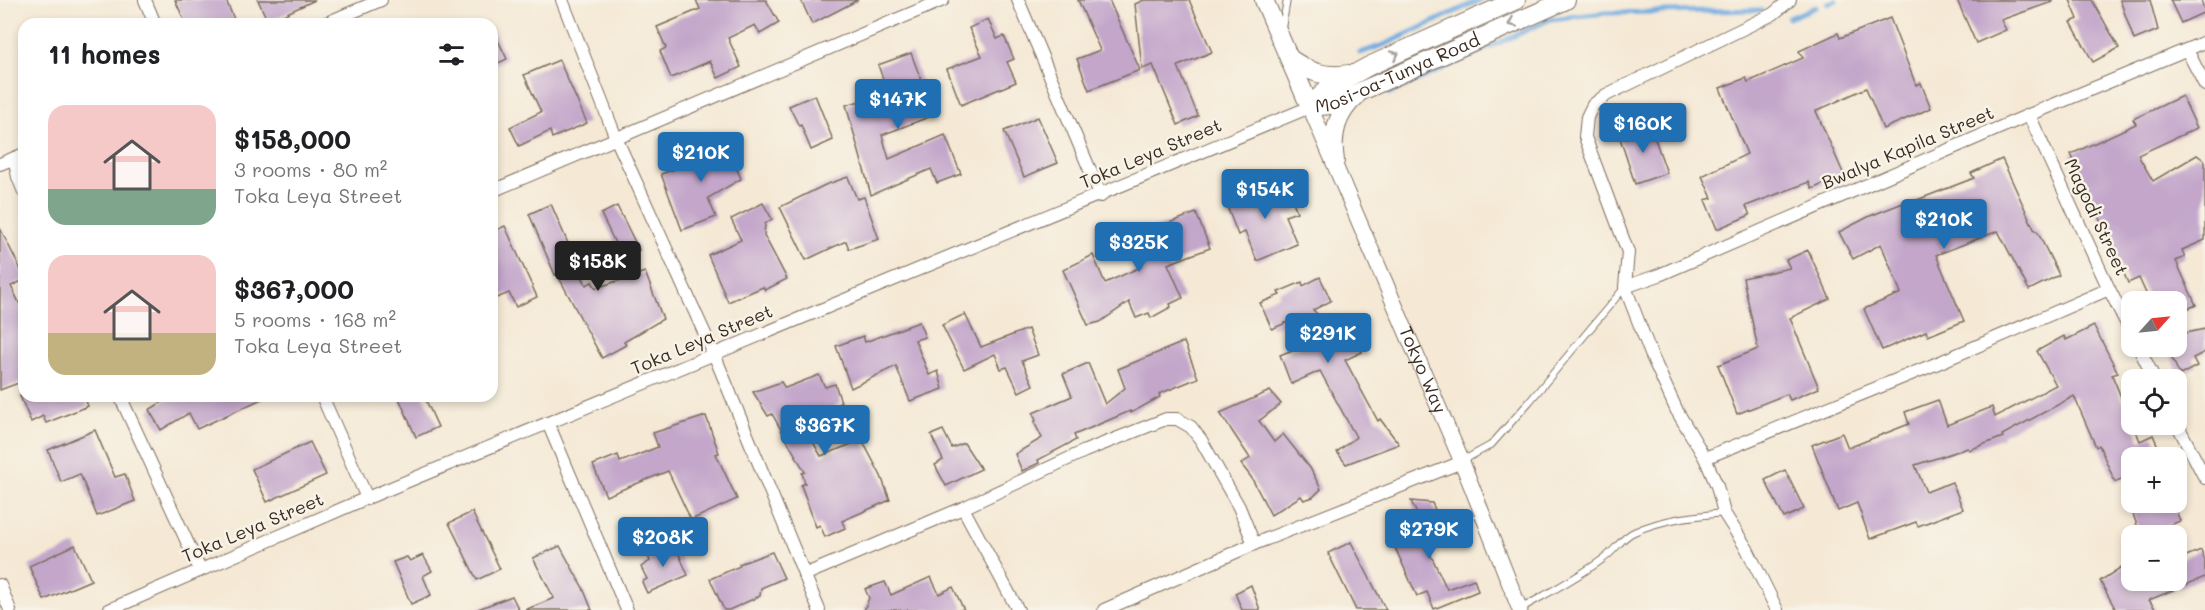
<!DOCTYPE html>
<html lang="en">
<head>
<meta charset="utf-8">
<style>
	:root { --surface:#fff; --page:#f6f6f6; --text:#202124; --muted:#757577; --accent:#1f6fb2 }
	body { margin:0; font-family:Mali,sans-serif; background:var(--page); color:var(--text); height:100vh; display:flex; flex-direction:column; font-size:22px; white-space:nowrap }
	* { box-sizing:border-box; margin:0 }
	p { font-size:20px; color:var(--muted) }
	.icon { flex:none; width:33px; height:33px; fill:none; stroke:currentColor; stroke-width:2; stroke-linecap:round; stroke-linejoin:round }
	.map { position:relative; flex:1; overflow:hidden }
	.details { position:absolute; left:18px; top:18px; width:480px; height:384px; display:flex; flex-direction:column; background:var(--surface); border-radius:18px; box-shadow:0 3px 9px #0003 }
	.details>* { flex:none }
	.needle { width:39px; rotate:63deg }
	.tools { position:absolute; left:2121px; top:291px; display:grid; gap:12px }
	.tools a { display:grid; place-items:center; width:66px; height:66px; border-radius:12px; background:var(--surface); box-shadow:0 3px 9px #0003; font-size:30px }
	.price { position:absolute; translate:-50% -51px; padding:0 14px; border-radius:6px; background:var(--accent); color:#fff; font-size:20px; line-height:39px; filter:drop-shadow(0 2px 3px #0008) }
	.price::after { content:''; position:absolute; left:50%; top:36px; width:18px; height:14px; margin-left:-9px; background:inherit; clip-path:polygon(0 0,100% 0,50% 100%) }
	.price.on { background:#222; color:#fff }
	ul { padding:0; list-style:none }
	li { display:flex; align-items:center; gap:18px; height:150px; padding:0 30px }
	li span { display:grid; place-items:center; flex:none; width:168px; height:120px; border-radius:18px; color:#555 }
	li>.icon { margin-inline-start:auto }
	span .icon { width:72px; height:72px; fill:#fffc; stroke-width:1 }
	li b { font-size:26px }
	h2 { display:flex; justify-content:space-between; align-items:center; height:72px; padding:0 30px; font-size:26px }
	.map>svg:first-child { display:block }
	.lines { fill:none; stroke-linecap:round; stroke-linejoin:round }
	.stream { stroke:#70abe0; stroke-width:5 }
	.building { fill:#c3a6ca }
	.service-casing { stroke:#7c6d5e; stroke-width:8 }
	.minor-casing { stroke:#7c6d5e; stroke-width:14 }
	.tertiary-casing { stroke:#7c6d5e; stroke-width:17 }
	.secondary-casing { stroke:#7c6d5e; stroke-width:20 }
	.service { stroke:#fff; stroke-width:6 }
	.minor { stroke:#fff; stroke-width:12 }
	.tertiary { stroke:#fff; stroke-width:15 }
	.secondary { stroke:#fff; stroke-width:18 }
	.oneway { stroke:#a79f9a }
	.labels { text-anchor:middle; stroke-width:5; stroke-linejoin:round; paint-order:stroke }
	.street-label { font-size:18px; fill:#3b2a1e; stroke:#f7f3e8 }
</style>
</head>
<body>
<div class="map">
<svg width="2205" height="610" viewBox="0 0 2205 610">
	<rect width="100%" height="100%" fill="#f7f3e8"/>
	<filter id="ink" filterUnits="userSpaceOnUse"><feTurbulence type="fractalNoise" baseFrequency=".0167" numOctaves="2"/><feDisplacementMap in="SourceGraphic" scale="12" xChannelSelector="R" yChannelSelector="G"/><feConvolveMatrix kernelMatrix="1 2 1 2 8 2 1 2 1" color-interpolation-filters="sRGB"/></filter>
	<filter id="wash" filterUnits="userSpaceOnUse"><feTurbulence type="fractalNoise" baseFrequency=".008" numOctaves="4" result="noise"/><feDisplacementMap in="SourceGraphic" scale="24" xChannelSelector="R" yChannelSelector="G"/><feGaussianBlur stdDeviation="1.35" result="paint"/><feColorMatrix in="noise" values="0 0 0 0 0 0 0 0 0 0 0 0 0 0 0 0 0 1.4 0 .05"/><feComposite in="paint" operator="in"/></filter>
	<g filter="url(#wash)">
		<rect width="100%" height="100%" fill="#f5e9d5"/>
		<g class="lines">
			<g class="stream">
				<polyline points="1828,4 1836,0"/>
				<polyline points="1789,18 1816,7"/>
				<polyline points="1360,53 1386,44 1480,0"/>
				<polyline points="1389,93 1551,19 1605,13 1761,10"/>
			</g>
		</g>
		<g id="blocks">
			<g class="building">
				<polygon points="175,0 226,0 236,24 186,24"/>
				<polygon points="258,0 315,0 268,22"/>
				<polygon points="696,0 766,0 779,23 760,34 755,25 728,38 741,67 718,78 710,61 671,78 660,51 666,48 657,27 700,9"/>
				<polygon points="801,0 858,0 812,24"/>
				<polygon points="1078,0 1109,0 1140,70 1089,90 1077,59 1100,50"/>
				<polygon points="1144,0 1189,0 1212,52 1178,66 1198,116 1178,125 1153,65 1142,69 1135,4"/>
				<polygon points="1957,0 2052,0 2052,2 2001,20 2006,30 1976,43"/>
				<polygon points="2070,0 2092,0 2119,48 2093,62 2071,22 2078,19"/>
				<polygon points="2120,0 2150,0 2158,30 2134,40"/>
				<polygon points="2170,0 2201,0 2205,12 2181,23"/>
				<polygon points="1890,18 1916,85 1921,83 1931,108 1883,129 1866,88 1816,111 1844,175 1812,189 1809,182 1746,206 1750,215 1717,229 1705,200 1712,198 1702,176 1747,154 1720,88 1746,78 1748,82 1803,58 1799,51 1838,33 1840,38"/>
				<polygon points="988,19 997,39 1004,36 1014,59 1007,62 1016,82 961,105 947,69 982,56 969,28"/>
				<polygon points="492,28 507,59 492,66"/>
				<polygon points="911,53 934,115 882,135 889,159 945,135 961,174 937,183 931,169 871,195 846,105 888,93 878,65"/>
				<polygon points="559,60 587,123 552,138 550,131 519,146 510,127 541,112 524,75"/>
				<polygon points="815,95 833,140 811,150 801,125 799,126 789,106"/>
				<polygon points="2182,96 2197,128 2138,155 2153,181 2197,155 2205,161 2205,240 2182,250 2185,257 2176,261 2196,305 2176,314 2176,302 2150,302 2139,278 2128,283 2114,250 2116,249 2088,198 2091,197 2071,154 2136,124 2133,119"/>
				<polygon points="1038,117 1058,163 1024,177 1004,131"/>
				<polygon points="1650,125 1667,173 1635,184 1619,135"/>
				<polygon points="723,135 741,179 708,198 716,217 682,230 661,174 702,159 697,147"/>
				<polygon points="2002,159 2035,231 2037,231 2059,275 2029,290 1998,231 1936,255 1964,321 1928,336 1926,331 1882,350 1864,309 1901,293 1881,244 1853,259 1839,232 1870,216 1903,203 1904,205 1974,178 1971,173"/>
				<polygon points="848,177 857,199 864,197 879,239 849,249 846,241 806,260 780,207 825,185"/>
				<polygon points="1285,181 1297,212 1285,216 1297,244 1257,261 1245,232 1238,235 1226,204"/>
				<polygon points="763,203 772,219 765,224 764,235 787,279 765,290 763,287 728,302 708,255 741,240 731,219"/>
				<polygon points="551,204 586,285 592,282 596,288 645,272 663,319 624,342 626,345 602,358 557,274 555,275 529,214"/>
				<polygon points="617,206 639,250 618,249 601,214"/>
				<polygon points="1196,213 1210,248 1168,264 1183,298 1170,304 1171,307 1151,318 1149,313 1136,318 1129,302 1100,322 1088,325 1063,270 1093,255 1105,283 1141,267 1126,239"/>
				<polygon points="505,226 537,297 516,307 509,293 492,300 492,232"/>
				<polygon points="0,228 24,276 24,280 11,286 24,313 24,381 0,390"/>
				<polygon points="1808,250 1830,299 1790,318 1819,388 1790,400 1787,394 1737,414 1718,365 1758,349 1743,278 1790,268 1786,260"/>
				<polygon points="1320,277 1331,301 1313,310 1336,331 1351,324 1362,352 1345,360 1378,421 1380,419 1399,444 1346,464 1337,452 1356,437 1320,371 1291,384 1280,355 1305,345 1290,321 1272,329 1260,303 1280,295 1278,292 1302,282 1303,286"/>
				<polygon points="965,314 981,347 1028,329 1038,355 1022,361 1033,385 1019,392 1007,367 1001,369 995,354 964,369 942,325"/>
				<polygon points="919,322 925,337 915,340 929,375 938,371 943,389 910,401 896,366 851,388 836,346 863,336 865,342"/>
				<polygon points="2094,326 2118,373 2112,375 2132,424 2133,424 2140,441 2153,435 2163,458 2132,458 2132,474 2115,482 2099,445 2096,447 2074,396 2002,435 2003,437 1969,450 1968,448 1915,465 1926,492 1952,482 1963,509 1918,526 1916,522 1870,539 1857,503 1838,511 1812,445 1842,433 1848,448 1909,424 1905,412 1938,400 1947,425 1992,407 1995,417 2056,385 2037,351 2064,336 2066,340"/>
				<polygon points="2205,329 2205,352 2193,358 2197,366 2180,375 2166,346 2176,346 2176,335"/>
				<polygon points="1184,342 1198,378 1159,394 1160,397 1131,413 1130,411 1074,435 1076,440 1038,460 1039,463 1022,471 1015,454 1042,438 1034,422 1036,421 1033,413 1072,396 1063,374 1088,363 1105,404 1125,388 1118,369"/>
				<polygon points="819,375 825,387 835,384 841,402 828,411 799,418 821,456 862,440 881,476 890,500 842,521 845,528 825,537 820,525 816,527 801,485 805,483 802,473 805,472 772,414 768,416 753,392 781,382 785,388"/>
				<polygon points="1270,391 1281,404 1259,421 1274,442 1283,434 1310,468 1321,489 1313,497 1304,500 1301,496 1271,515 1251,477 1241,464 1250,458 1220,413"/>
				<polygon points="20,396 84,396 88,406 46,423 43,416 31,422"/>
				<polygon points="172,396 175,400 184,396 268,396 197,429 189,413 161,430 149,410"/>
				<polygon points="398,396 424,396 438,427 416,437"/>
				<polygon points="706,416 719,453 716,454 737,499 691,520 668,471 606,496 593,465 618,455 620,462 658,447 653,433"/>
				<polygon points="95,430 115,477 125,474 135,501 97,516 80,474 61,482 48,450"/>
				<polygon points="943,430 952,448 964,443 981,469 946,486 935,465 943,460 931,435"/>
				<polygon points="310,442 326,475 267,502 252,469"/>
				<polygon points="1785,470 1804,509 1784,518 1765,480"/>
				<polygon points="1411,501 1432,503 1448,539 1426,545 1447,589 1474,579 1478,591 1434,609 1427,592 1417,596 1393,543 1424,529"/>
				<polygon points="2149,502 2173,502 2180,521 2141,536 2131,509"/>
				<polygon points="472,512 500,569 477,580 449,523"/>
				<polygon points="1351,542 1386,610 1356,610 1328,553"/>
				<polygon points="674,543 688,575 647,593 642,582 647,579 641,567 650,561 647,554"/>
				<polygon points="75,545 91,580 44,600 29,566"/>
				<polygon points="560,546 583,588 592,610 525,610 554,598 533,558"/>
				<polygon points="2201,550 2205,561 2205,577 2149,600 2156,610 2116,610 2100,581 2126,564 2132,573 2132,580 2176,580 2176,560"/>
				<polygon points="772,552 784,578 761,588 760,596 729,610 724,610 710,579 740,566 739,564"/>
				<polygon points="423,555 432,571 423,576 431,595 411,604 393,562 407,557 410,561"/>
				<polygon points="931,577 939,594 953,587 964,610 864,610 869,598 865,589 885,582 891,595"/>
				<polygon points="1251,585 1260,610 1242,610 1235,593"/>
				<polygon points="512,596 519,610 478,610 478,609"/>
			</g>
		</g>
	</g>
	<g filter="url(#ink)">
		<use href="#blocks" fill-opacity="0" stroke="#7c6d5e" stroke-width="1.5"/>
		<g class="lines">
			<g class="service-casing">
				<g id="service">
					<polyline points="1282,28 1287,0"/>
					<polyline points="1462,461 1491,445 1530,401 1625,287"/>
					<path d="M1520 609C1548 593 1577 578 1603 559 1614 552 1622 537 1634 532 1662 519 1693 516 1724 513"/>
				</g>
			</g>
			<g class="minor-casing">
				<g id="minor">
					<polyline points="145,0 155,24"/>
					<polyline points="562,0 616,138 714,354 819,610"/>
					<polyline points="1018,0 1101,196"/>
					<polyline points="324,24 381,0"/>
					<polyline points="2187,50 2205,85"/>
					<polyline points="2029,115 2109,289 2132,334"/>
					<polyline points="14,158 18,177 24,192"/>
					<polyline points="0,164 24,154"/>
					<polyline points="492,191 943,0"/>
					<polyline points="1625,287 1659,275 2029,115 2205,42"/>
					<polyline points="2138,346 2155,380"/>
					<polyline points="120,396 200,570"/>
					<polyline points="322,396 367,498"/>
					<polyline points="2176,422 2205,478"/>
					<polyline points="548,423 627,610"/>
					<polyline points="1705,458 1938,363 2109,289"/>
					<polyline points="963,508 1018,610"/>
					<polyline points="804,575 963,508 1085,451 1166,419 1177,419 1191,427 1201,440 1239,507 1254,544"/>
					<polyline points="0,585 10,610"/>
					<polyline points="109,610 367,498 1310,107"/>
					<polyline points="1104,610 1254,544 1462,462"/>
					<polyline points="1777,610 1747,549 1724,513 1717,486 1705,458 1677,411 1651,354 1625,287 1628,252 1585,137 1587,117 1593,105 1606,95 1773,14 1790,0"/>
				</g>
			</g>
			<g class="tertiary-casing">
				<g id="tertiary">
					<path id="s1" d="M1310 107 1462 462 1520 610"/>
				</g>
			</g>
			<g class="secondary-casing">
				<g id="secondary">
					<polyline points="1264,0 1310,107"/>
					<path d="M1289 58C1309 72 1324 78 1349 74"/>
					<path id="s2" d="M1310 107 1330 105 1566 0"/>
					<polyline points="1310,107 1327,89 1369,66 1516,0"/>
					<path d="M1335 161C1331 135 1336 114 1356 96"/>
				</g>
			</g>
			<use href="#service" class="service"/>
			<use href="#minor" class="minor"/>
			<use href="#tertiary" class="tertiary"/>
			<use href="#secondary" class="secondary"/>
		</g>
		<defs><path id="oneway-chevron" d="M-2-3.5L2.5 0L-2 3.5" fill="none" stroke-width="1.6" stroke-linecap="round" stroke-linejoin="round" transform="scale(1.5)"/></defs>
		<g class="oneway">
			<use href="#oneway-chevron" transform="translate(1512 23) rotate(156)"/>
			<use href="#oneway-chevron" transform="translate(1395 55) rotate(-24)"/>
		</g>
	</g>
	<g class="labels">
		<g class="street-label">
			<text dy="6" stroke="none"><textPath href="#s2" startOffset="94">Mosi-oa-Tunya Road</textPath></text>
			<text transform="translate(1908 148) rotate(-23)" y="6">Bwalya Kapila Street</text>
			<text transform="translate(1151 154) rotate(-23)" y="6">Toka Leya Street</text>
			<text transform="translate(2096 217) rotate(65)" y="6">Magodi Street</text>
			<text transform="translate(702 340) rotate(-23)" y="6">Toka Leya Street</text>
			<text dy="6" stroke="none"><textPath href="#s1" startOffset="286">Tokyo Way</textPath></text>
			<text transform="translate(253 528) rotate(-23)" y="6">Toka Leya Street</text>
		</g>
	</g>
</svg>
<div class="tools">
<a><svg class="needle" viewBox="-14 -14 28 28"><path d="M0-13l5 13h-10z" fill="#e53935"/><path d="M0 13l5-13h-10z" fill="#757577"/></svg></a>
<a><svg class="icon" aria-label="locate" viewBox="0 0 24 24"><circle cx="12" cy="12" r="6"/><path d="M12 2v4M12 18v4M2 12h4M18 12h4"/></svg></a>
<a>+</a>
<a>−</a>
</div>
<b class="price" style="left:898px;top:130px">$147K</b>
<b class="price" style="left:1643px;top:154px">$160K</b>
<b class="price" style="left:701px;top:183px">$210K</b>
<b class="price" style="left:1265px;top:220px">$154K</b>
<b class="price" style="left:1944px;top:250px">$210K</b>
<b class="price" style="left:1139px;top:273px">$325K</b>
<b class="price on" style="left:598px;top:292px">$158K</b>
<b class="price" style="left:1328px;top:364px">$291K</b>
<b class="price" style="left:825px;top:456px">$367K</b>
<b class="price" style="left:1429px;top:560px">$279K</b>
<b class="price" style="left:663px;top:568px">$208K</b>
<section class="details">
<h2>11 homes<svg class="icon" aria-label="filters" viewBox="0 0 24 24"><path d="M4 7h16M4 17h16"/><circle cx="9" cy="7" r="2"/><circle cx="15" cy="17" r="2"/></svg></h2>
<ul>
<li><span style="background:linear-gradient(#f6c9c9 70%,#7fa58c 0)"><svg class="icon" aria-label="home" viewBox="0 0 24 24"><path d="M3 11l9-7 9 7M6 9v11h12V9"/></svg></span><div><b>$158,000</b><p>3 rooms · 80 m²</p><p>Toka Leya Street</p></div></li>
<li><span style="background:linear-gradient(#f6c9c9 65%,#c2b280 0)"><svg class="icon" aria-label="home" viewBox="0 0 24 24"><path d="M3 11l9-7 9 7M6 9v11h12V9"/></svg></span><div><b>$367,000</b><p>5 rooms · 168 m²</p><p>Toka Leya Street</p></div></li>
</ul>
</section>
</div>
</body>
</html>
